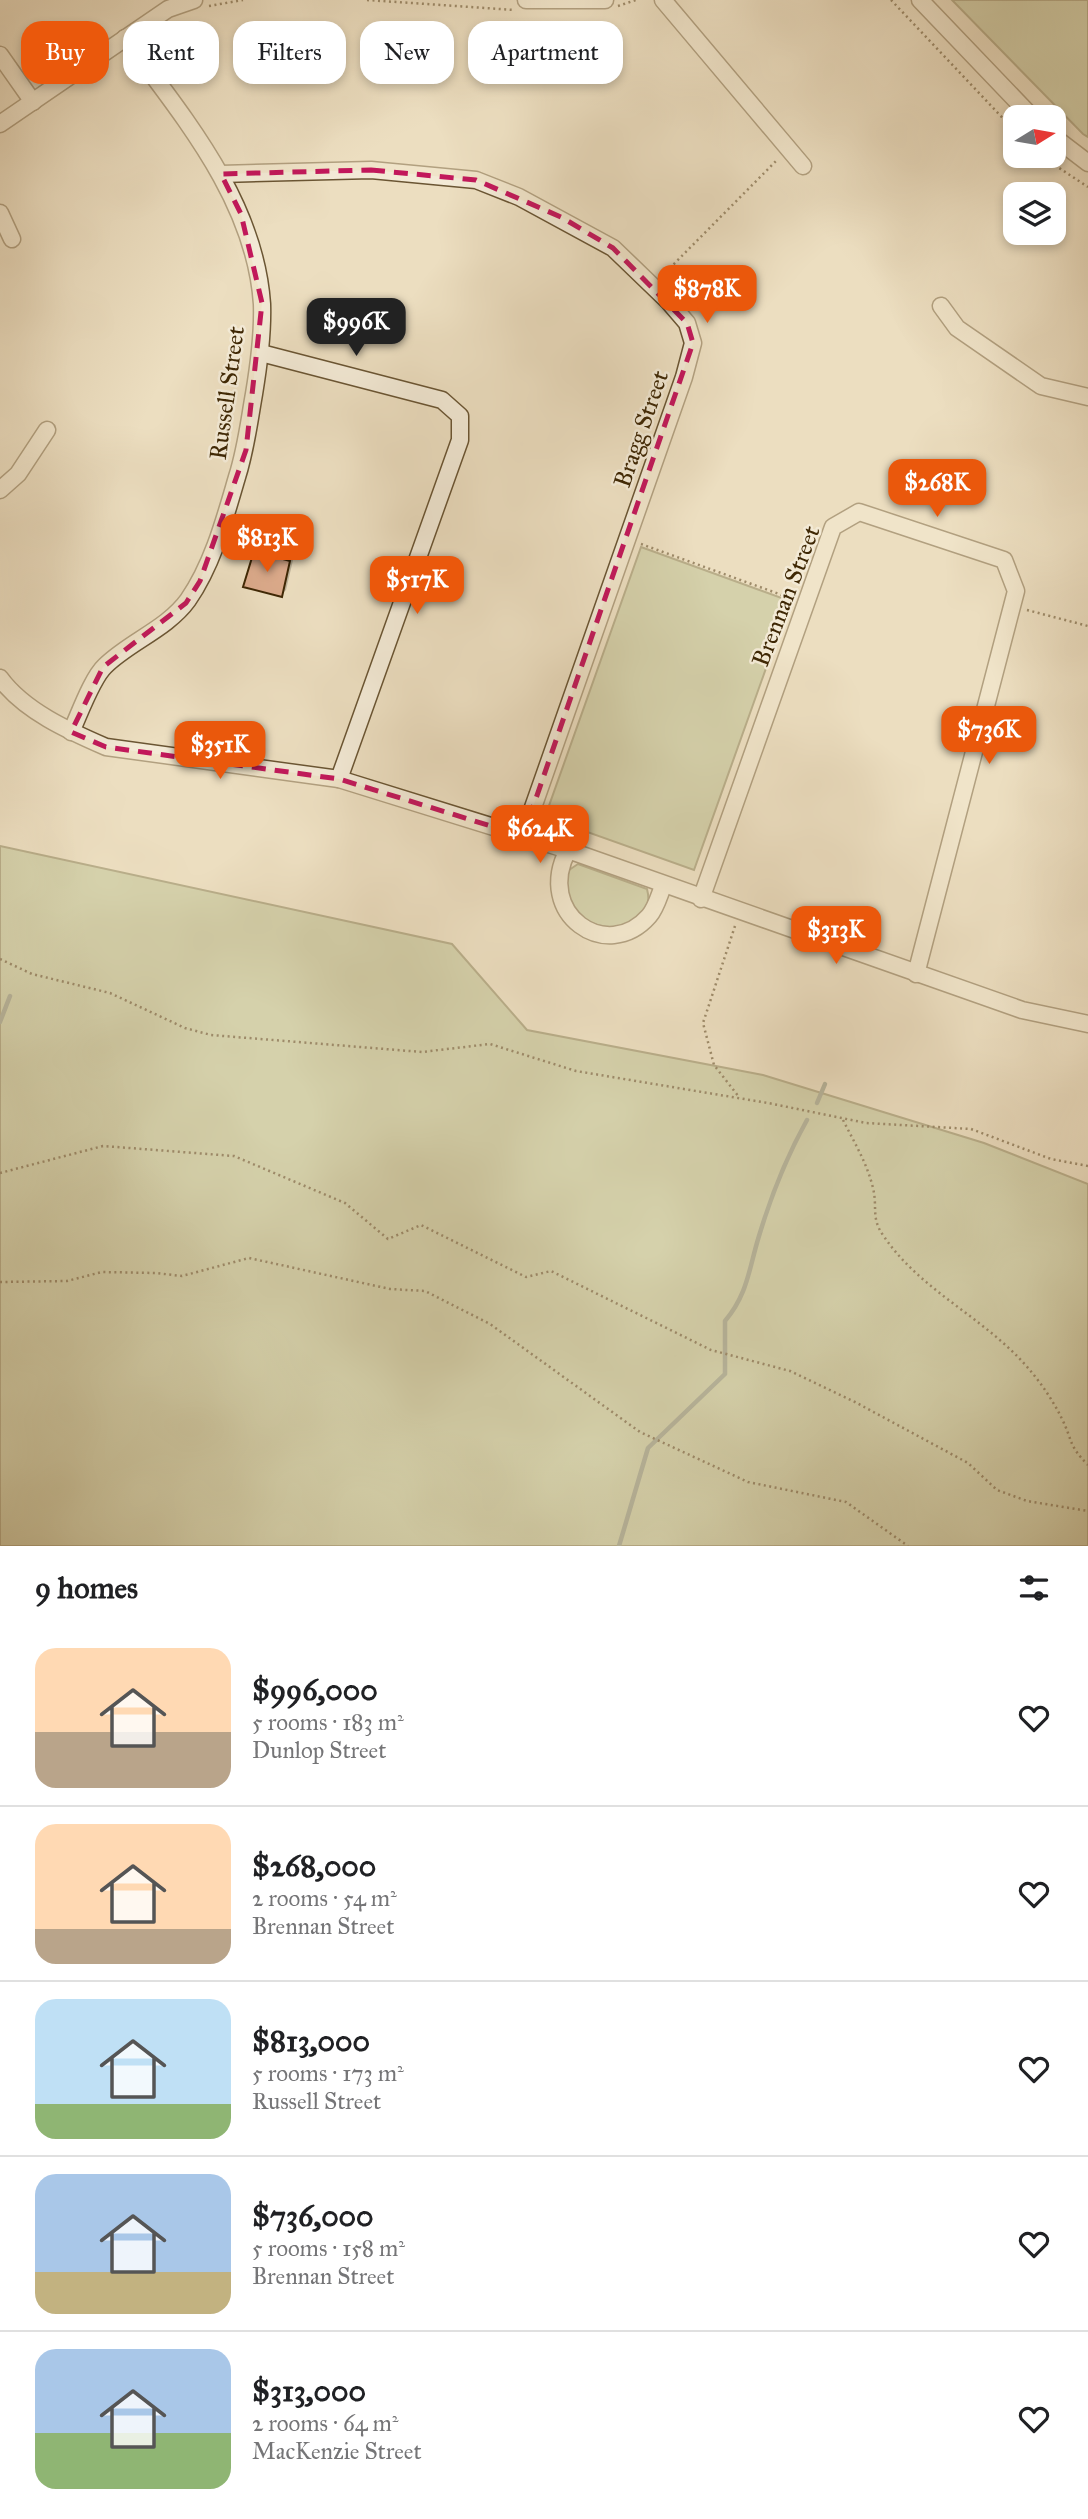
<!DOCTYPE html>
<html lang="en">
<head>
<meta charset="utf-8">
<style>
	:root { --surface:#fff; --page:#f6f6f6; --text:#202124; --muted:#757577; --line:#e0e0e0; --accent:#ea580c }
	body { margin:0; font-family:"IM FELL Great Primer",serif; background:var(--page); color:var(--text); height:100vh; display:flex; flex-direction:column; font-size:26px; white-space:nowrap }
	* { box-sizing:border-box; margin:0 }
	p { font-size:23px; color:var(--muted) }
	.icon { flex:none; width:38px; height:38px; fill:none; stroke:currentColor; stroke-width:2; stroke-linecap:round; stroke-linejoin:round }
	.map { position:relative; height:1546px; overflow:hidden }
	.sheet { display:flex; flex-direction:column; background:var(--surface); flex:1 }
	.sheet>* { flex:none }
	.top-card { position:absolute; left:21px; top:21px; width:700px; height:63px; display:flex; gap:14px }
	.needle { width:46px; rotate:79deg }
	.controls { position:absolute; left:1003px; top:105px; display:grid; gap:14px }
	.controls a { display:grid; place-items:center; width:63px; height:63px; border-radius:14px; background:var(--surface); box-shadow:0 4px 10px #0003; font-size:35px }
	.price { position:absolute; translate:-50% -60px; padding:0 16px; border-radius:14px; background:var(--accent); color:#fff; font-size:23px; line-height:46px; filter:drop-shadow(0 2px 4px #0008) }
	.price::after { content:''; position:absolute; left:50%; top:42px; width:21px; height:16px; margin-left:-10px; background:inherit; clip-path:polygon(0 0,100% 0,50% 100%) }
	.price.current { background:#222; color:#fff }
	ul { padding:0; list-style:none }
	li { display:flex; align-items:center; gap:21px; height:175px; padding:0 35px }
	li+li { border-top:2px solid var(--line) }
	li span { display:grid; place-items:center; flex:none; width:196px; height:140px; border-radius:21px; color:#555 }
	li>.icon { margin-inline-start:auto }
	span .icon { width:84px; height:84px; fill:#fffc; stroke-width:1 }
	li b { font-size:30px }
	h2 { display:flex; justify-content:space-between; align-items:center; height:84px; padding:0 35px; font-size:30px }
	.chip { padding:0 24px; border-radius:21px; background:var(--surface); box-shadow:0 4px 10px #0003; font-size:24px; line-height:63px }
	.chip.current { background:var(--accent); color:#fff }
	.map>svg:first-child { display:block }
	.green { fill:#b8c192; stroke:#7b744b; stroke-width:2 }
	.shadow { fill:#0003 }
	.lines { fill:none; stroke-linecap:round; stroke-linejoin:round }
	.stream { stroke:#75806f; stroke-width:4.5 }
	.building { fill:#dbaa8b; stroke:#3e2704; stroke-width:2 }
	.minor-casing { stroke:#6a5533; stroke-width:19 }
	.path { stroke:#3e2704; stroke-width:2.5; stroke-dasharray:2 3.5; stroke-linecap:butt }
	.minor { stroke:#f3ead6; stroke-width:16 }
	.marked { fill:none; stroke:#c2185b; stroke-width:5; stroke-dasharray:14 9; stroke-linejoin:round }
	.labels { text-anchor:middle; stroke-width:5; stroke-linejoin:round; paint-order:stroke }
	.street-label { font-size:24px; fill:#3e2704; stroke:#f3ead6 }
</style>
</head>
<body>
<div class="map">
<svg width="1088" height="1546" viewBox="0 0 1088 1546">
	<rect width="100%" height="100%" fill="#ecdec0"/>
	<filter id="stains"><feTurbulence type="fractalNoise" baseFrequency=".00286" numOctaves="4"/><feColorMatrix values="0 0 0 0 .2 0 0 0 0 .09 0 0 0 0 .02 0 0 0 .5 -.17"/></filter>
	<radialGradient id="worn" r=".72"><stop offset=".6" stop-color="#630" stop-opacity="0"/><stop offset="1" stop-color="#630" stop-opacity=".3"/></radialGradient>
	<g class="green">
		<polygon points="952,0 1088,0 1088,137 1083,134"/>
		<polygon points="641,547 790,601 694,870 545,817"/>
		<polygon points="0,846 452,944 527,1030 763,1075 984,1143 1088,1184 1088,1546 0,1546"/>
		<path d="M578 864 647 889C661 943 551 942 569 870Z"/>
	</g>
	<polygon class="shadow" points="261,547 294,556 286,590 281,595 256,552"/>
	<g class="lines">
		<g class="stream">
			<polyline points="0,1022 10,996"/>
			<polyline points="817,1103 825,1084"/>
			<path d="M619 1546 648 1448 725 1374V1321C748 1294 749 1268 759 1236 771 1196 787 1156 807 1120"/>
		</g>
	</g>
	<polygon class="building" points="254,551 290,561 282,597 243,587"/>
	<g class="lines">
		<g class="minor-casing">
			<g id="minor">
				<polyline points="526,0 605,0"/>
				<polyline points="663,0 803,166"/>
				<polyline points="920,0 1032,117"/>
				<polyline points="0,55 33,102"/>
				<polyline points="0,124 168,9 194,0"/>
				<polyline points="1054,137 1088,163"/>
				<polyline points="221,174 371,170 476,180 519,197 613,248 669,302 687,323 693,343 684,377 523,836"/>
				<polyline points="0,213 12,239"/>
				<polyline points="941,306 957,328 1041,386 1088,397"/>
				<polyline points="261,353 442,400 460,416 460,440 339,779"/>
				<polyline points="0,490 18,474 47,430"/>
				<path d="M0 678C24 711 69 731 106 747L339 779 568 850 1022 1010 1088 1024"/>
				<path d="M71 732C79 715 92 678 105 666 129 642 167 629 188 600 213 564 225 518 237 477 246 449 249 422 254 394 259 364 263 334 262 304 255 201 184 118 125 38"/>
				<path d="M568 850C534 914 607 964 649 916 656 908 659 896 663 886"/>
				<polyline points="701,899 833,527 859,512 1004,560 1016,591 916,974"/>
			</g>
		</g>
		<g class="path">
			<polyline points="367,0 514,10"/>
			<polyline points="891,0 1015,131"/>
			<polyline points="209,6 243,0"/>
			<polyline points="618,6 636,0"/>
			<polyline points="1041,156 1088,187"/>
			<polyline points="662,276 778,159"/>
			<polyline points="641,544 793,599"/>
			<polyline points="1027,610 1088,626"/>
			<polyline points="735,926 703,1023 714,1065 739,1097"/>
			<polyline points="0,959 32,974 110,993 185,1028 211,1035 422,1052 490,1044 576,1071 768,1103 866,1123 971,1129 1051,1159 1088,1166"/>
			<path d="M843 1120C854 1142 867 1163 873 1188 878 1209 870 1218 885 1238 919 1287 974 1313 1016 1355 1034 1373 1051 1396 1062 1419 1073 1441 1068 1445 1088 1465"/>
			<polyline points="0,1173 103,1146 234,1156 345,1203 388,1239 421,1225 526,1277 551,1271 711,1350 790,1371 855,1402 968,1463 997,1490 1027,1501 1088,1511"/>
			<polyline points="0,1282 67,1281 102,1272 156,1273 182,1276 249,1258 390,1289 425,1291 490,1324 640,1432 748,1482 846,1502 908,1546"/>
		</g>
		<use href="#minor" class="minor"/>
	</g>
	<path d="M0 0H1088V1546H0ZM371 170 476 180 561 217 613 248 687 323 693 343 523 836 339 779 106 747 71 732 103 667 186 603 200 581 246 450 262 303 241 214 221 174Z" fill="#ecdec0" fill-opacity=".55" fill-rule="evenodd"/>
	<path class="marked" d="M371 170 476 180 561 217 613 248 687 323 693 343 523 836 339 779 106 747 71 732 103 667 186 603 200 581 246 450 262 303 241 214 221 174Z"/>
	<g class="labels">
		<g class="street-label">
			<text transform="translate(227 393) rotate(-82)" y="8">Russell Street</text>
			<text transform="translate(641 429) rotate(-71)" y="8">Bragg Street</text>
			<text transform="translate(786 596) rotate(-69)" y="8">Brennan Street</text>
		</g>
	</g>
	<rect width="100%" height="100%" filter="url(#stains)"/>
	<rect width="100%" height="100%" fill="url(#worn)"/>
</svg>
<div class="controls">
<a><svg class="needle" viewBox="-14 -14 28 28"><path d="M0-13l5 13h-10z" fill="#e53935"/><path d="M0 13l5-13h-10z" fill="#757577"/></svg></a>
<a><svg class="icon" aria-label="layers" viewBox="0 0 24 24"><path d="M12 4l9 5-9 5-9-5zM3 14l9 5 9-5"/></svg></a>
</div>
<b class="price" style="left:707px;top:325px">$878K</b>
<b class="price current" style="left:356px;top:358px">$996K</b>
<b class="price" style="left:937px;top:519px">$268K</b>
<b class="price" style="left:267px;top:574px">$813K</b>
<b class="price" style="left:417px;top:616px">$517K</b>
<b class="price" style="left:989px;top:766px">$736K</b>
<b class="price" style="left:220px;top:781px">$351K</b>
<b class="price" style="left:540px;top:865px">$624K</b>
<b class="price" style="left:836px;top:966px">$313K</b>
<div class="top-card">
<a class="chip current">Buy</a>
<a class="chip">Rent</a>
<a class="chip">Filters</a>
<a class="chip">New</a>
<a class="chip">Apartment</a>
</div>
</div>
<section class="sheet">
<h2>9 homes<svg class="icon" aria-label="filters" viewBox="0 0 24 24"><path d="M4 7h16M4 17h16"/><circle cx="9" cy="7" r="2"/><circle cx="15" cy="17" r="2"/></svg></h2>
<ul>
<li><span style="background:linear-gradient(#ffd9b3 60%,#b9a48a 0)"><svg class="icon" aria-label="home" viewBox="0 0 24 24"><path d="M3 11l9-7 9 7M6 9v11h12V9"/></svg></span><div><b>$996,000</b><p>5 rooms · 183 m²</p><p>Dunlop Street</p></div><svg class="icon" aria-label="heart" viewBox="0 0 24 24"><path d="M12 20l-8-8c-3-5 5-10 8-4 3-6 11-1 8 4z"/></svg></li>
<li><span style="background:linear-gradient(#ffd9b3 75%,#b9a48a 0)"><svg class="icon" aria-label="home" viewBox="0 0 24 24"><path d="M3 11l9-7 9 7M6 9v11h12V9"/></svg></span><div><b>$268,000</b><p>2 rooms · 54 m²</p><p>Brennan Street</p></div><svg class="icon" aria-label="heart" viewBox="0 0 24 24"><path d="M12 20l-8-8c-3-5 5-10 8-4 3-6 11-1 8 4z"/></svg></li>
<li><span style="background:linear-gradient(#bfe0f5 75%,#8fb573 0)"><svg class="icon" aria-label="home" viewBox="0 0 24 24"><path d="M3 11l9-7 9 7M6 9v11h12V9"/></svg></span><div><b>$813,000</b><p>5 rooms · 173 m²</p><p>Russell Street</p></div><svg class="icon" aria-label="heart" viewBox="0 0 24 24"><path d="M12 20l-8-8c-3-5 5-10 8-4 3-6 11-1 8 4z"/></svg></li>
<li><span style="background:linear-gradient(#a9c7e8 70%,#c2b280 0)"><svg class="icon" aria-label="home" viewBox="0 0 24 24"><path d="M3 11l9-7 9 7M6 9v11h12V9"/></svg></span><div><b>$736,000</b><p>5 rooms · 158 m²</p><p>Brennan Street</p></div><svg class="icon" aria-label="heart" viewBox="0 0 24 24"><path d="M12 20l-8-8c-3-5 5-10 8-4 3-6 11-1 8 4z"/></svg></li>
<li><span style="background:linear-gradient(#a9c7e8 60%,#8fb573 0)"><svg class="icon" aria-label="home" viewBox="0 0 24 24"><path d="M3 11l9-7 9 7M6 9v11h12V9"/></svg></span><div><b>$313,000</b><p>2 rooms · 64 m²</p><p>MacKenzie Street</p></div><svg class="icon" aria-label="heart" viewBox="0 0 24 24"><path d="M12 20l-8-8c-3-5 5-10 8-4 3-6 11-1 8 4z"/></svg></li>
</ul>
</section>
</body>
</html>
